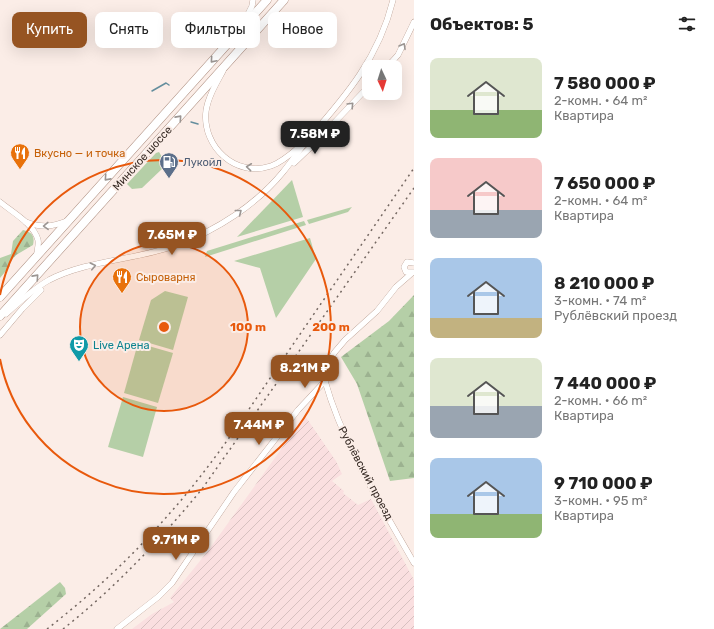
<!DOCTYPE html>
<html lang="ru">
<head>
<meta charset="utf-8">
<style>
	:root { --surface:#fff; --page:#f6f6f6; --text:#222; --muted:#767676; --accent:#965422 }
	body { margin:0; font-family:Rubik,sans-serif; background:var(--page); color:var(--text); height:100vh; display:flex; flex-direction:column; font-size:15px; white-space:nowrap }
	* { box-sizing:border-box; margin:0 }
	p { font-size:13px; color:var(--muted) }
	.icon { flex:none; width:22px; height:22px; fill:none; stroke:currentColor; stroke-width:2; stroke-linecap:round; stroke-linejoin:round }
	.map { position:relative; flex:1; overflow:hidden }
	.panel { display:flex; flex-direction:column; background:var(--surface); width:300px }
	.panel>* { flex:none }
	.hud { position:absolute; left:12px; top:12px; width:342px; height:36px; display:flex; gap:8px }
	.needle { width:26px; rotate:176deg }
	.fabs { position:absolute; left:362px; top:60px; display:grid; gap:8px }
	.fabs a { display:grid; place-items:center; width:40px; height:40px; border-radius:8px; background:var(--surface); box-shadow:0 4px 16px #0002; font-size:20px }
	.price { position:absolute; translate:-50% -34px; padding:0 9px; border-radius:8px; background:var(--accent); color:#fff; font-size:13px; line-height:26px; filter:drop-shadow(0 1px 2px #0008) }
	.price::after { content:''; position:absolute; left:50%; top:24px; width:12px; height:9px; margin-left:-6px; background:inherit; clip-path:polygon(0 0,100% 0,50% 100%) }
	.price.current { background:#222; color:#fff }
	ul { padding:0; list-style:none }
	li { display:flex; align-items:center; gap:12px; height:100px; padding:0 16px }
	li span { display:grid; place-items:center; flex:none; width:112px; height:80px; border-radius:8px; color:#555 }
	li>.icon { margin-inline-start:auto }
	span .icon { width:48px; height:48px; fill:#fffc; stroke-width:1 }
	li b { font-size:17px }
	h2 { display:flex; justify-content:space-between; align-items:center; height:48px; padding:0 16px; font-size:17px }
	.chip { padding:0 14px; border-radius:8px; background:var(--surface); box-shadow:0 4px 16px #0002; font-size:14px; line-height:36px }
	.chip.current { background:var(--accent); color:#fff }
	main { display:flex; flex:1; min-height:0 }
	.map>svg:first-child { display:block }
	.industrial { fill:url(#industrial-furrows) }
	.grass { fill:#b5cfa7 }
	.forest { fill:url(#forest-firs) }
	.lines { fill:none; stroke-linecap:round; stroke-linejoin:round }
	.stream { stroke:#648e9d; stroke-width:1.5 }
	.minor-casing { stroke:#ac8d7f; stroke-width:6 }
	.highway-casing { stroke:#ac8d7f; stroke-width:9 }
	.minor { stroke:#fff; stroke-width:5.5 }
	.highway { stroke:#fff; stroke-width:8 }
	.rail { stroke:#746761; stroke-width:1.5; stroke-dasharray:2 4; stroke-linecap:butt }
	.oneway { stroke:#9b9592 }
	.ring { fill:none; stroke:#e8590c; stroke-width:2 }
	.labels { text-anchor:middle; stroke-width:4; stroke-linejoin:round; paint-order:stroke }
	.food-label { font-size:11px; fill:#c56008; stroke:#fbede7; text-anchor:start }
	.street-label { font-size:11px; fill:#372b25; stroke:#fbede7 }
	.service-label { font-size:11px; fill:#4e5e75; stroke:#fbede7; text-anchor:start }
	.culture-label { font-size:11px; fill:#0d838f; stroke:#fbede7; text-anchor:start }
	.centre { fill:#e8590c; stroke:#fbede7; stroke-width:2 }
	.ring-label { font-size:12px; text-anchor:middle; font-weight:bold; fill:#e8590c; stroke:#fbede7; stroke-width:4; stroke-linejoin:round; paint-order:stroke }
</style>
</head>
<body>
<main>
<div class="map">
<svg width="414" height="629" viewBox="0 0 414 629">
	<defs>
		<pattern id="industrial-furrows" width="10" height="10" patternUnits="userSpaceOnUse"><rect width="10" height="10" fill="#fadfe0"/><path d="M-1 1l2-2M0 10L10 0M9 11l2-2" fill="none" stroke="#d7c0c0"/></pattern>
		<pattern id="forest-firs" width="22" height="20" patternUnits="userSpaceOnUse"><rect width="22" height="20" fill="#b5cfa7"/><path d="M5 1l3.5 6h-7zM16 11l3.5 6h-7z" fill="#9cb290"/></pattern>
	</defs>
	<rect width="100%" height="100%" fill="#fbede7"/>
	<polygon class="industrial" points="305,416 336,461 342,474 332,481 344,491 343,493 358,505 371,499 414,580 414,629 132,629 152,614 174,602 170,598 208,551"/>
	<g class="grass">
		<polygon points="159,152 162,157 163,168 142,188 132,189 127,184 156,153"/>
		<polygon points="292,180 303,217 237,237"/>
		<polygon points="352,207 348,212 309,224 307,220"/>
		<polygon points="304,221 306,225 205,257 207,251"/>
		<polygon points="310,238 316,259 276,318 260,268 234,261"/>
		<polygon points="165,291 188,297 173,350 139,340 151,300"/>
		<polygon points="138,343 173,353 158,403 124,393"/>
		<polygon points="123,397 157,407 143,457 108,447"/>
	</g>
	<g class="forest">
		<path d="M23 230C32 232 35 236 33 245L16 255 10 262V266L0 278V258L11 254 13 241Z"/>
		<polygon points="414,295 414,478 390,481 357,384 341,357 389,321"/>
		<polygon points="60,582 65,588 66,594 27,629 0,629"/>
	</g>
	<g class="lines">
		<g class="stream">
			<polyline points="152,91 166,83 169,85"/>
			<polyline points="191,122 198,124"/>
		</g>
		<g class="minor-casing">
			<g id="minor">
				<polyline points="244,22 252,6 253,0"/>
				<polyline points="387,67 398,55 414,22"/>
				<path d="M223 71C216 84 208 97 206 111 202 147 236 178 271 166 282 162 291 154 299 147"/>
				<polyline points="294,163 314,144 369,86"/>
				<path d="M0 202C12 212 34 224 38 240 39 244 37 251 37 255"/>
				<path d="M26 222C42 228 51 227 67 221"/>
				<polyline points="414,272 406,272 404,267 407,262 414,263"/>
				<path d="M6 314C19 302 33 289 49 280 87 260 137 260 177 245 217 230 256 205 283 172 292 161 300 149 309 138 347 95 379 57 393 0"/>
				<polyline points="0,335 22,309 41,290"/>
				<path d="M325 381C343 445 381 505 414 563"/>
				<polyline points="117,629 158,597 172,583 234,492 298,410 325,381 325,370 334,353 345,340 377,311 396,287 412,273"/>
			</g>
		</g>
		<g class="highway-casing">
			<g id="highway">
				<polyline points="0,297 267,0"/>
				<polyline points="0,316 284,0"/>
			</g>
		</g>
		<use href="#minor" class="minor"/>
		<use href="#highway" class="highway"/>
		<g class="rail">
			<path d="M47 629C92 594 133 556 170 513 211 467 245 415 279 365 324 299 369 234 414 168"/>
			<path d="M63 629C115 588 160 540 202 489L414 188"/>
		</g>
	</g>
	<defs><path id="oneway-chevron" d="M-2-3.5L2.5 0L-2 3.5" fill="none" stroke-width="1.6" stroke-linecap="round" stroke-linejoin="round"/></defs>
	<g class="oneway">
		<use href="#oneway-chevron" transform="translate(403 46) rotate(-60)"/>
		<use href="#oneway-chevron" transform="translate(213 60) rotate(131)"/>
		<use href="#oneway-chevron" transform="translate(351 105) rotate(-46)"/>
		<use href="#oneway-chevron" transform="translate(179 118) rotate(-48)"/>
		<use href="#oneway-chevron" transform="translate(249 167) rotate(-174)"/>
		<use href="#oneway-chevron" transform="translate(107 178) rotate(132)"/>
		<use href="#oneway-chevron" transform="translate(239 212) rotate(-38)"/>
		<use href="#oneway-chevron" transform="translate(46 226) rotate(178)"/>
		<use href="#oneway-chevron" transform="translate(93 266) rotate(-13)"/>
		<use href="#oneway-chevron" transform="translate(36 277) rotate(-48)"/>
	</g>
	<circle cx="164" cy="327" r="84" fill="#e8590c" fill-opacity=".12"/>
	<g class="ring">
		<circle cx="164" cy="327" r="84"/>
		<path d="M0 295A167 167 0 1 1 0 359"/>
	</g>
	<defs>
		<g id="restaurant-pin" transform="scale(1)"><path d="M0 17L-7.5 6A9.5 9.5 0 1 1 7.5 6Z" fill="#e8710a" stroke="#fbede7"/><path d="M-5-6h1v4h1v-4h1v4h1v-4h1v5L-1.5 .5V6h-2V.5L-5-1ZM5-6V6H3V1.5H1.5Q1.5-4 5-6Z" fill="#fff"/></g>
		<g id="fuel-pin" transform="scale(1)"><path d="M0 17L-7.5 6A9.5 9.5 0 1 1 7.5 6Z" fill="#5c6f8a" stroke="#fbede7"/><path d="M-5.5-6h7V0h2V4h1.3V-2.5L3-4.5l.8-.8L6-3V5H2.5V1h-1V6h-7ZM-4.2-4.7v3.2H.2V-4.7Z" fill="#fff"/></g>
		<g id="theatre-pin" transform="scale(1)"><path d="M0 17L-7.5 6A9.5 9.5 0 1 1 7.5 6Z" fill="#0f9aa8" stroke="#fbede7"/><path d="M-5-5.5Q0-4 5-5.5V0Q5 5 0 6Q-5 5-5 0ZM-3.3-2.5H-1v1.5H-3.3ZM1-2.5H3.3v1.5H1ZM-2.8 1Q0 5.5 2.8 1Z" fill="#fff"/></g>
	</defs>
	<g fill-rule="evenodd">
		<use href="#restaurant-pin" x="20" y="153"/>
		<use href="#fuel-pin" x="169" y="162"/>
		<use href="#restaurant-pin" x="122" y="277"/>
		<use href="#theatre-pin" x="79" y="345"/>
	</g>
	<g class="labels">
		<g class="food-label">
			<text x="34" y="157">Вкусно — и точка</text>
			<text x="136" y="281">Сыроварня</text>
		</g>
		<g class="street-label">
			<text transform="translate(142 158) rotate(-48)" y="4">Минское шоссе</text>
			<text transform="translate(366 473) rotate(62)" y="4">Рублёвский проезд</text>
		</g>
		<g class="service-label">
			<text x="183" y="166">Лукойл</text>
		</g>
		<g class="culture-label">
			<text x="93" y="349">Live Арена</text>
		</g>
	</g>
	<circle cx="164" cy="327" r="6" class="centre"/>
	<g class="ring-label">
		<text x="248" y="331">100 m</text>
		<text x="331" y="331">200 m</text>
	</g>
</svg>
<div class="fabs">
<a><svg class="needle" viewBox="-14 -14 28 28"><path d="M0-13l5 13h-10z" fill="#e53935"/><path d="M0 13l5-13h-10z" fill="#767676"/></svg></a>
</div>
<b class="price current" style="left:315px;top:155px">7.58M ₽</b>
<b class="price" style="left:172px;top:256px">7.65M ₽</b>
<b class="price" style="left:305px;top:389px">8.21M ₽</b>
<b class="price" style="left:259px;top:446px">7.44M ₽</b>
<b class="price" style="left:176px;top:561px">9.71M ₽</b>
<div class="hud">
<a class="chip current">Купить</a>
<a class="chip">Снять</a>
<a class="chip">Фильтры</a>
<a class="chip">Новое</a>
</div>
</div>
<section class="panel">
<h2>Объектов: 5<svg class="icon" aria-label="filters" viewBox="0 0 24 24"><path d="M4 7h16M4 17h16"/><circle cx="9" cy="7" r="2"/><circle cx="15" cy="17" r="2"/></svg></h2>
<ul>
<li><span style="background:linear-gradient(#dfe7d0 65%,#8fb573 0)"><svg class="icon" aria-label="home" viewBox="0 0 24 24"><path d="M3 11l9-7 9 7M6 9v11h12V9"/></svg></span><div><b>7 580 000 ₽</b><p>2-комн. · 64 m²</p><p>Квартира</p></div></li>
<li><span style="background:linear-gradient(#f6c9c9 65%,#9aa5b1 0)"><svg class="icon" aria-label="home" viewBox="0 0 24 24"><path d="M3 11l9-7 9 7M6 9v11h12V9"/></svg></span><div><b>7 650 000 ₽</b><p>2-комн. · 64 m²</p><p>Квартира</p></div></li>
<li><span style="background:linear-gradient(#a9c7e8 75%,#c2b280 0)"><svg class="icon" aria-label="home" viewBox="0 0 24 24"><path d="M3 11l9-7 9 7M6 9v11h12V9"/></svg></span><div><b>8 210 000 ₽</b><p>3-комн. · 74 m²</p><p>Рублёвский проезд</p></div></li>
<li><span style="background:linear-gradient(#dfe7d0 60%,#9aa5b1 0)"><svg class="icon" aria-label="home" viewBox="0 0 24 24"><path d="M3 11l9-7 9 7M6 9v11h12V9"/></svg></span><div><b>7 440 000 ₽</b><p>2-комн. · 66 m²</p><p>Квартира</p></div></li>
<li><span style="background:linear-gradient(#a9c7e8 70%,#8fb573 0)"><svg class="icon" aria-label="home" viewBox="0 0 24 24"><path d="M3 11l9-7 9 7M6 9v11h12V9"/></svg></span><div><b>9 710 000 ₽</b><p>3-комн. · 95 m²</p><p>Квартира</p></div></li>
</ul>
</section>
</main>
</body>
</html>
